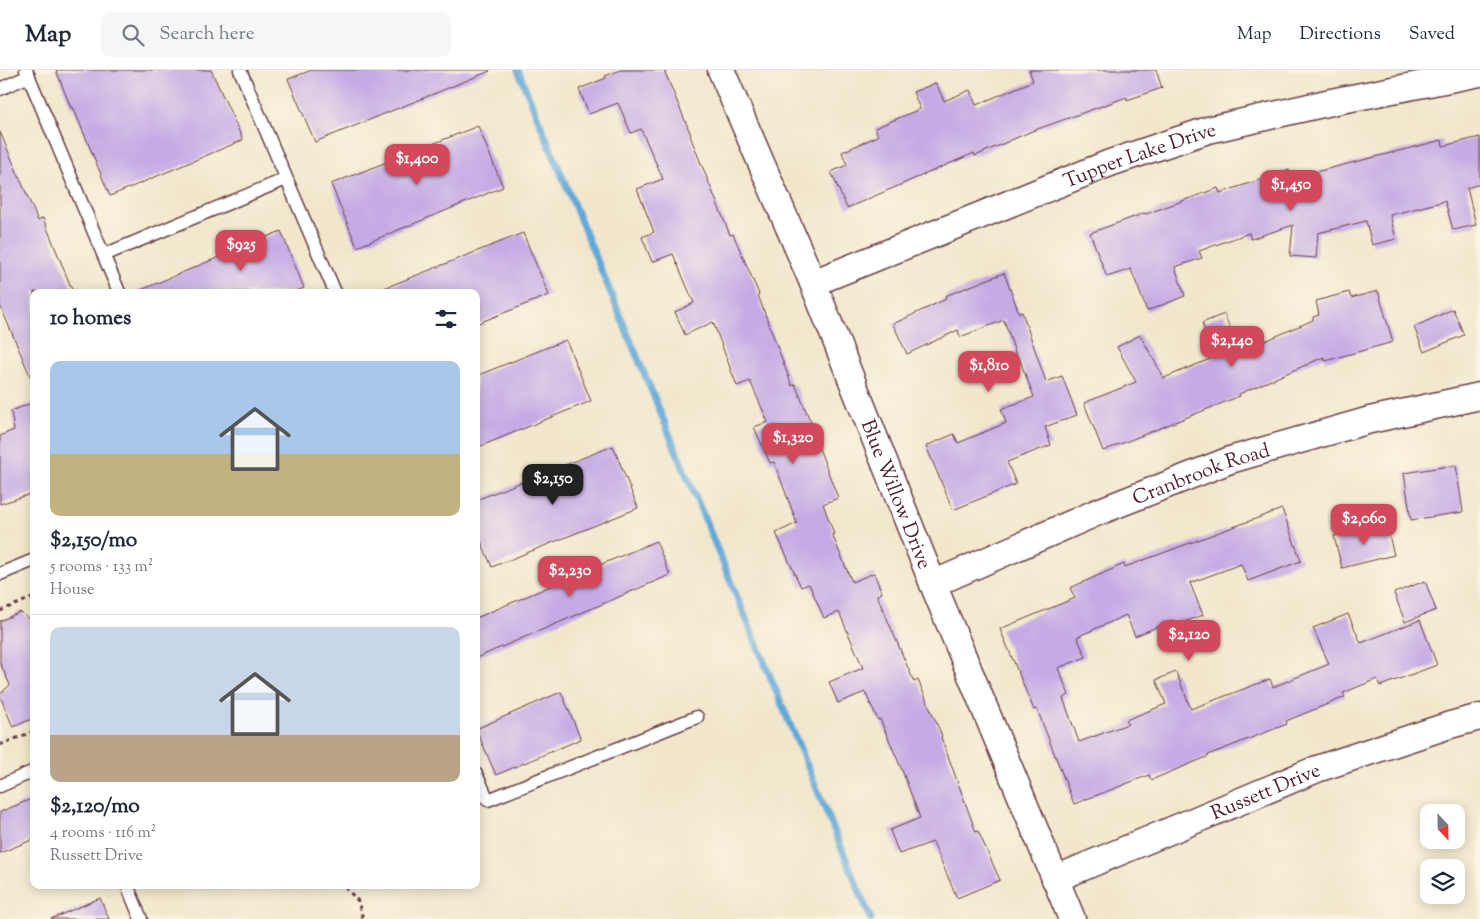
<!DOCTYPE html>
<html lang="en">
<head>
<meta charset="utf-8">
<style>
	:root { --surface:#fff; --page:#f6f6f7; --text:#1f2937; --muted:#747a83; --line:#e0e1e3; --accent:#d1495b }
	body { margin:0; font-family:"Sorts Mill Goudy",serif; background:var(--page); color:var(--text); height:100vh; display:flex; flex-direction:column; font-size:19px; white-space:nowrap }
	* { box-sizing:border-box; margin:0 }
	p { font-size:16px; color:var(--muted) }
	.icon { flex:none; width:28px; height:28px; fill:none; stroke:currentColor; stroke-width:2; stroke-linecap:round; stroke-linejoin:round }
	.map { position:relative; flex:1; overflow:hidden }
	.details { position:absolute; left:30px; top:219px; width:450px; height:600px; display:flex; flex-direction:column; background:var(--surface); border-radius:10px; box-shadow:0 2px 12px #0003 }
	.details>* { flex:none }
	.needle { width:32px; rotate:158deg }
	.buttons { position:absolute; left:1420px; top:734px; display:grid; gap:10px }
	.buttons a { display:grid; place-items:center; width:45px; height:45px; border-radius:10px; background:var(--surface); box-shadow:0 2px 12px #0003; font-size:25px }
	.price { position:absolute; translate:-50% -42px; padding:0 11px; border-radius:10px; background:var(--accent); color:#fff; font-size:16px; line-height:32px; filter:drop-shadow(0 1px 2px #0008) }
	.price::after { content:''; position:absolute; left:50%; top:30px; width:15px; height:11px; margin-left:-8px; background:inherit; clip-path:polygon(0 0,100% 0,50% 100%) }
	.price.active { background:#222; color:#fff }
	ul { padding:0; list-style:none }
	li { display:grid; align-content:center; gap:10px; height:265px; padding:0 20px }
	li+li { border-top:1px solid var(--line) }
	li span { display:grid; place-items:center; height:155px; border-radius:10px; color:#555 }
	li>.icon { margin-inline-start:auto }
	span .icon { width:90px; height:90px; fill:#fffc; stroke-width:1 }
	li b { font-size:21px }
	h2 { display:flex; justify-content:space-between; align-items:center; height:60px; padding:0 20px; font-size:21px }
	header { display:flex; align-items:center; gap:30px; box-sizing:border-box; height:70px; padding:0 25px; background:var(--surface); border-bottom:1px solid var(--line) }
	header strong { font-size:24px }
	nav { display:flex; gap:28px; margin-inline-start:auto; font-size:18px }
	.search { width:350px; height:45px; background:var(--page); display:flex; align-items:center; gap:12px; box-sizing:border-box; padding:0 18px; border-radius:10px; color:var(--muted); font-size:19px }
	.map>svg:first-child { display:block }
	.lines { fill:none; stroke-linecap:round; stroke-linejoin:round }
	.stream { stroke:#60a8d7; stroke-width:7 }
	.building { fill:#c5abe5 }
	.lane-casing { stroke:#633d43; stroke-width:15 }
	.street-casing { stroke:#633d43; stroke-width:29 }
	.path { stroke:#633d43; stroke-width:3; stroke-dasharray:4 4; stroke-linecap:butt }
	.lane { stroke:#fff; stroke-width:12 }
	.street { stroke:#fff; stroke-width:26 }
	.labels { text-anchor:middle; stroke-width:4; stroke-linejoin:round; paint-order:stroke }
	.street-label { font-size:20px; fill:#4a1f2b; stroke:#fcf5e5 }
</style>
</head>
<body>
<header>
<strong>Map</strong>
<div class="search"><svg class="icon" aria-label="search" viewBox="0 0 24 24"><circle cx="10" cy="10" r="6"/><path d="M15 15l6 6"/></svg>Search here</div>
<nav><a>Map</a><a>Directions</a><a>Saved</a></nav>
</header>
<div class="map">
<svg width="1480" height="849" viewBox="0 0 1480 849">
	<rect width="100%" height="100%" fill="#fcf5e5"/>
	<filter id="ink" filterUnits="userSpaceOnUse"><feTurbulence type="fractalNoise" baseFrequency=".02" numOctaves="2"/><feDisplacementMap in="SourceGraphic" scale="10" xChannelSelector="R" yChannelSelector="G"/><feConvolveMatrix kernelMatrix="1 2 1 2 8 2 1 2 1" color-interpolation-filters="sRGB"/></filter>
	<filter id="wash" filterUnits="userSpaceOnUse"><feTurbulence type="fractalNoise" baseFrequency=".0096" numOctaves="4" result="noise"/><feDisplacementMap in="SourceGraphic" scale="20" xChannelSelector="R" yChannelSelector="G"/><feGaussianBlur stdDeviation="1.12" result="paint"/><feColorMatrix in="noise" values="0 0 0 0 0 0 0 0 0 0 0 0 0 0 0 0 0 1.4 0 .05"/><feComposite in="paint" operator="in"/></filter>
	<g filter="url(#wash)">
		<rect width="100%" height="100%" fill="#f2e7cc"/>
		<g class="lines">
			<polyline class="stream" points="518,0 871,849"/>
		</g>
		<g id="blocks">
			<g class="building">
				<polygon points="56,0 211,0 243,70 110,126 73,37 71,38"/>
				<polygon points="312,0 489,0 490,1 315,72 288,9"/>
				<polygon points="621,0 664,0 691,65 690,66 730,165 733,164 759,224 758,225 792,316 795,314 819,372 817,373 838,428 823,434 834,464 832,464 852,512 874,503 882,523 877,525 914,612 918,610 942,666 941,667 976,762 978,761 1000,810 957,828 933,772 899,784 890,760 920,748 902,700 880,649 878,650 865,622 838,633 829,612 863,598 839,542 824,548 809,514 801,517 776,463 797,453 774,392 770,393 754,357 768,352 750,311 737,316 713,252 685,265 675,242 694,233 673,184 652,192 642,167 654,162 637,119 663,109 641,59 631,63 618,33 589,44 579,19 606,8 605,6"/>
				<polygon points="1029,0 1156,0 1162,18 1127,30 1127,27 1032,61 975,86 974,83 847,138 831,102 847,95 842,82 878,66 875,58 920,39 913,22 936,13 944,31 970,20 976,35 1033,11"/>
				<polygon points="478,56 503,117 357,177 331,114"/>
				<polygon points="0,62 38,151 43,148 73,222 34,222 34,315 0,235"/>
				<polygon points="1480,67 1480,114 1467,118 1476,155 1453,160 1445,131 1390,145 1396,169 1372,175 1366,151 1318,163 1316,188 1290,186 1293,155 1251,169 1249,163 1199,181 1202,188 1175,197 1185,226 1147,241 1131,199 1107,207 1090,163 1145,143 1146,144 1218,118 1220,123 1289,100 1292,108 1442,70 1443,76"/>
				<polygon points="281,161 304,218 294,222 136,222"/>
				<polygon points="523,163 549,225 476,254 476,222 377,222 377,221"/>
				<polygon points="1004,203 1019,243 1022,242 1046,312 1062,306 1077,345 1045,357 1051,375 1007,392 1016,414 953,440 926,376 954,364 958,373 1006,353 1001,339 1034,327 1019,288 1017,288 1004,250 960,267 958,260 907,284 893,254 946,229 945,226"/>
				<polygon points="1378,221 1393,272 1325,291 1324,287 1239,324 1240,326 1103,381 1084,333 1136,312 1117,277 1140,265 1164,308 1215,287 1202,253 1224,244 1240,282 1313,250 1313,247 1319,245 1316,231 1349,222 1351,228"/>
				<polygon points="1453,239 1464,265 1424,282 1414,257"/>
				<polygon points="566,270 591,331 476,378 476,306"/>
				<polygon points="34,332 34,423 0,434 0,366 14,360 11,341"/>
				<polygon points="613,376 638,438 492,497 476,460 476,430"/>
				<polygon points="1456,395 1463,442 1411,450 1404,403"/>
				<polygon points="1282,439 1301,491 1248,511 1241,494 1190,513 1203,545 1176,555 1174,550 1135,566 1126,545 1077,567 1086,587 1058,598 1069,625 1063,628 1079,672 1128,654 1126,650 1166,634 1156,610 1176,602 1191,639 1270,609 1273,617 1329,594 1313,558 1348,544 1361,573 1420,550 1437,595 1380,616 1377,609 1343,623 1345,627 1286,651 1287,654 1208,685 1209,686 1151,710 1149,705 1074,734 1037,639 1034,640 1000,559 1075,528 1070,518 1124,494 1125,497"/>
				<polygon points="1386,454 1394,485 1342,498 1334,466"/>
				<polygon points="656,471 670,505 476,588 476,548"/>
				<polygon points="1425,511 1436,540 1405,552 1394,523"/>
				<polygon points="20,542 34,552 34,648 13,657 0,626 0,624 10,615 0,593 0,551"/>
				<polygon points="561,622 581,669 496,705 476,659"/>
				<polygon points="34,728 34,769 0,783 0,742"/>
				<polygon points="100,828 109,849 51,849"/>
			</g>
		</g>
	</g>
	<g filter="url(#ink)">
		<use href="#blocks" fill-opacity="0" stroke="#633d43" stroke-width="1"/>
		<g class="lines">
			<g class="lane-casing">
				<g id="lane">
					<polyline points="26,0 119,222"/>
					<polyline points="240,0 335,222"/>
					<polyline points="0,19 29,6"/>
					<polyline points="104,185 286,109"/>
					<polyline points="0,504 34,490"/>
					<polyline points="476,704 488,730 697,647"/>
					<polyline points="0,716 34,701"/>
					<polyline points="127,815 141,849"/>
				</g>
			</g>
			<g class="street-casing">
				<g id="street">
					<path id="s1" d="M721 0 813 213 933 514 1072 849"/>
					<path id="s2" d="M813 213 1110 93 1208 60 1331 32 1480 3"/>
					<path id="s3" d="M933 514 1098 442 1230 390 1370 350 1480 326"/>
					<path id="s4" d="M1055 809 1317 699 1450 655 1480 647"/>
				</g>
			</g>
			<g class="path">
				<polyline points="0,541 34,527"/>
				<polyline points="0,675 34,661"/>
				<polyline points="345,817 358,831 363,849"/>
			</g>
			<use href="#lane" class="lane"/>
			<use href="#street" class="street"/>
		</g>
	</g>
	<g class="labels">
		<g class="street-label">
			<text dy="7" stroke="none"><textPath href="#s2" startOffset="351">Tupper Lake Drive</textPath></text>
			<text dy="7" stroke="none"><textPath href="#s3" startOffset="290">Cranbrook Road</textPath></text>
			<text dy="7" stroke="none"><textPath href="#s1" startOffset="459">Blue Willow Drive</textPath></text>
			<text dy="7" stroke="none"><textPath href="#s4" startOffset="228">Russett Drive</textPath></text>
		</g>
	</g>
</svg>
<div class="buttons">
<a><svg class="needle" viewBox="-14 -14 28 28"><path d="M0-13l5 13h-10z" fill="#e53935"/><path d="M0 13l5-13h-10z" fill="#747a83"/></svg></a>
<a><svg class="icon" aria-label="layers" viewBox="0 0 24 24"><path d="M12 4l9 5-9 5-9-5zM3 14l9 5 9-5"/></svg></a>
</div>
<b class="price" style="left:417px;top:116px">$1,400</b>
<b class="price" style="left:1291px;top:142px">$1,450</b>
<b class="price" style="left:241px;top:202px">$925</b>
<b class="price" style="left:1232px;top:298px">$2,140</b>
<b class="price" style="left:989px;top:323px">$1,810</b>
<b class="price" style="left:793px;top:395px">$1,320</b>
<b class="price active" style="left:553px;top:436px">$2,150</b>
<b class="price" style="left:1364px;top:476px">$2,060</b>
<b class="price" style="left:570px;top:528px">$2,230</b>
<b class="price" style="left:1189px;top:592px">$2,120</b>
<section class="details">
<h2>10 homes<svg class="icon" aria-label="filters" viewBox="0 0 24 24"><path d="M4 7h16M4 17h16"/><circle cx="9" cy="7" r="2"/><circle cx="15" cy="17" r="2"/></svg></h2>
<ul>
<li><span style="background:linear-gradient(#a9c7e8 60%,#c2b280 0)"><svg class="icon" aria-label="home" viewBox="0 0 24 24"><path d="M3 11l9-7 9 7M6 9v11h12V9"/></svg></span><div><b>$2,150/mo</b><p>5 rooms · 133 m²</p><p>House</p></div></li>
<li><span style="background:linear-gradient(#c9d6e8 70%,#b9a48a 0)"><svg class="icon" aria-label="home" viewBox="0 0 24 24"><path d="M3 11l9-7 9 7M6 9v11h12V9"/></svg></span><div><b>$2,120/mo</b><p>4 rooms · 116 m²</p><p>Russett Drive</p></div></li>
</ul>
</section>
</div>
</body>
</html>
